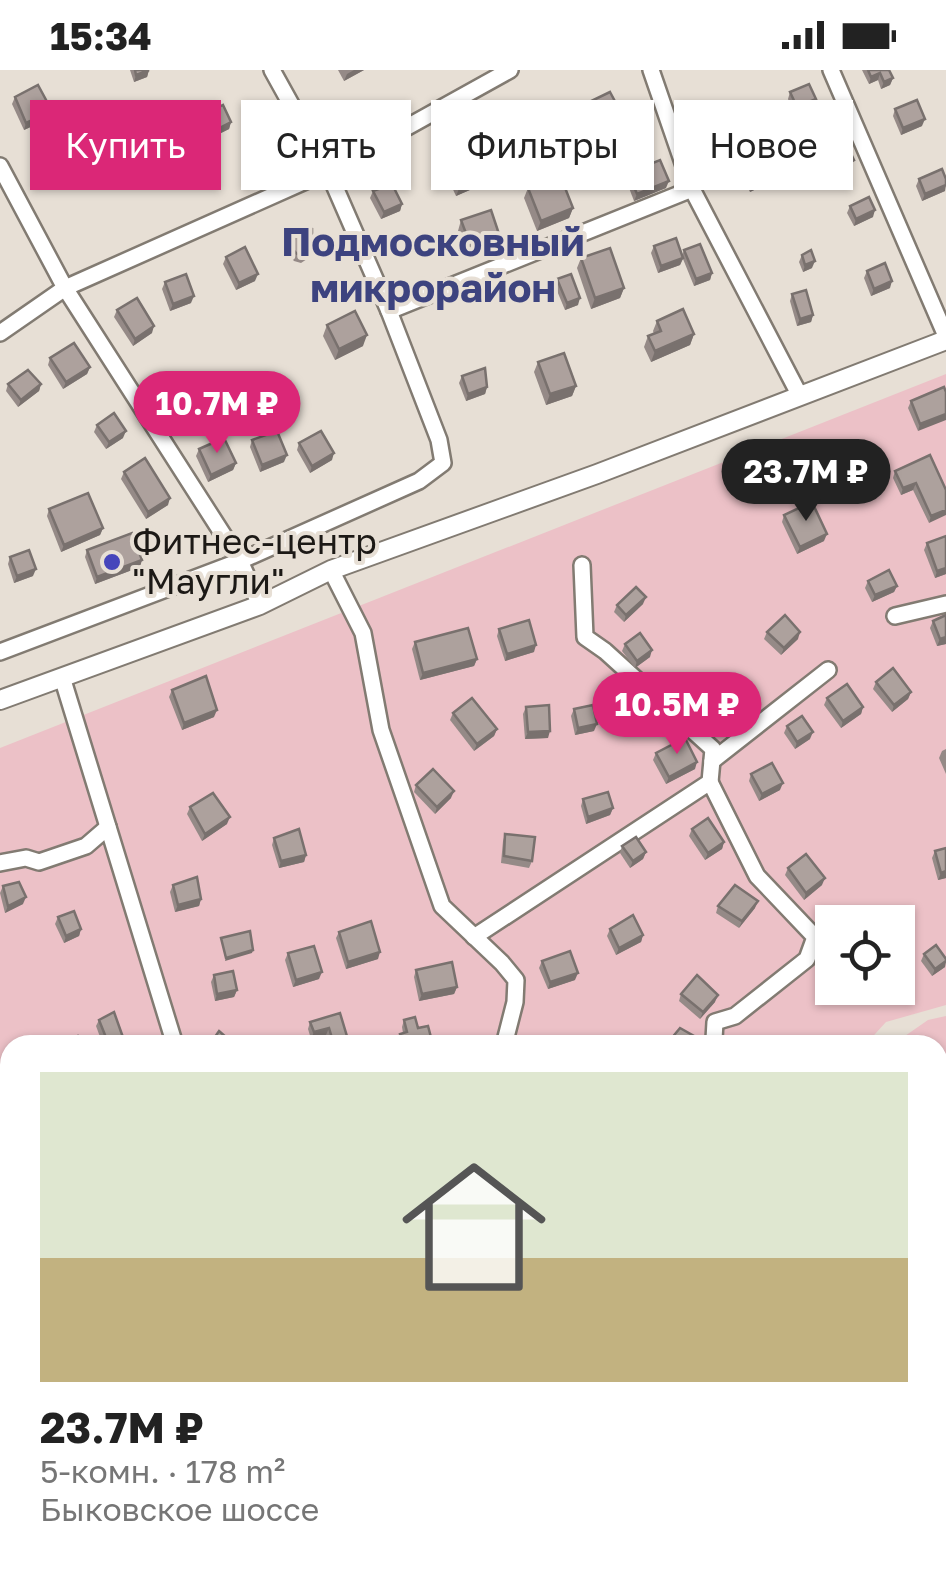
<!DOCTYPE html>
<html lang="ru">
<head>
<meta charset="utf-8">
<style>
	:root { --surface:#fff; --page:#f2f2f2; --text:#222; --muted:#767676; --line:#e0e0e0; --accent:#db2777 }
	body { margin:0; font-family:"Golos Text",sans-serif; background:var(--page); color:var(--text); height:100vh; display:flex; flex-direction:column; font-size:38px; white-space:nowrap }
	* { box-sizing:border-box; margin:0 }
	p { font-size:32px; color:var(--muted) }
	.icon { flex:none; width:55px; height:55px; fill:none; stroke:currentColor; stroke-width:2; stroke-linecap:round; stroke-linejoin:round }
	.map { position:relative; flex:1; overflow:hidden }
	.drawer { position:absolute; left:0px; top:965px; width:948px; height:552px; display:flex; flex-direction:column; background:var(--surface); border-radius:30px 30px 0 0; box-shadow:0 2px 8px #0004 }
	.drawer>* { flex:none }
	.guide { position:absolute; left:30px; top:30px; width:888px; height:90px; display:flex; gap:20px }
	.buttons { position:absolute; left:815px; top:835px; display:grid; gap:20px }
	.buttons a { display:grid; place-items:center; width:100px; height:100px; border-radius:0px; background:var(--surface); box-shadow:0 2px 8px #0004; font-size:50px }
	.price { position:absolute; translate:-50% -85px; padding:0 22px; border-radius:35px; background:var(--accent); color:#fff; font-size:32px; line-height:65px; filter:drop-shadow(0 2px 5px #0008) }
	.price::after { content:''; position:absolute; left:50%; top:60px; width:30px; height:22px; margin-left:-15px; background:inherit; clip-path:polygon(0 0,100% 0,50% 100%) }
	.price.active { background:#222; color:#fff }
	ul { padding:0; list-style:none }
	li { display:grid; align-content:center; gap:20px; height:530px; padding:0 40px }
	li+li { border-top:2px solid var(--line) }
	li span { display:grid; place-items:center; height:310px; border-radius:0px; color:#555 }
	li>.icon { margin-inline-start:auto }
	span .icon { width:180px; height:180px; fill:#fffc; stroke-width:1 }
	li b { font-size:42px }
	.chip { padding:0 35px; border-radius:0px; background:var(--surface); box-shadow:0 2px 8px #0004; font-size:35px; line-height:90px }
	.chip.active { background:var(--accent); color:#fff }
	.status { display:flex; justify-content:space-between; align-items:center; height:70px; padding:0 50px; background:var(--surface); direction:ltr }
	.status svg { height:28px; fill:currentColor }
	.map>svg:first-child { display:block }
	.green { fill:#ecc1c7; fill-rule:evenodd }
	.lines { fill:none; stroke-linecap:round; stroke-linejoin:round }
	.minor-casing { stroke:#827b72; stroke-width:20 }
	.major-casing { stroke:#827b72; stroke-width:22 }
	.minor { stroke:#fff; stroke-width:15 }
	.major { stroke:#fff; stroke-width:18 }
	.wall { fill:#958a87 }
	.shaded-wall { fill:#79716e }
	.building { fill:#ada19d; stroke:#79716e; stroke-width:2.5 }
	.poi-dot { fill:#4645bb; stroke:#e7dfd5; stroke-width:4 }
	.labels { text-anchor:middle; stroke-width:8; stroke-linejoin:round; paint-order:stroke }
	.poi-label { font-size:35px; fill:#1c1916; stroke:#e7dfd5; text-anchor:start }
	.quarter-label { font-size:40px; font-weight:bold; fill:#3d437f; stroke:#e7dfd5 }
</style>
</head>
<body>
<div class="status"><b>15:34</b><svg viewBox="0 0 49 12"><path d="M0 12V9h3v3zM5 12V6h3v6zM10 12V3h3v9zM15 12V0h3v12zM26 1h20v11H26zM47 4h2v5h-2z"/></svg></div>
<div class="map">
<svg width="946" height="1516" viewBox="0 0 946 1516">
	<rect width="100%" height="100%" fill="#e7dfd5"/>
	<g class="green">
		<path d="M946 304V935L886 952 865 975H10V1413L0 1407V678ZM832 852H898V918H832Z"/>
		<polygon points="946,946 946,1473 938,1475 938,975 892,975 928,950"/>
		<polygon points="188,1508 755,1508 756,1516 204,1516"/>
	</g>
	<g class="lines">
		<g class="minor-casing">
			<g id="minor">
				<polyline points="651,0 692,119 800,326"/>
				<polyline points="831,0 946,266"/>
				<polyline points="0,96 65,218 240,491 260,535"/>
				<polyline points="389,241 692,119"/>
				<polyline points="0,263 65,218 328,101 510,0"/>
				<polyline points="331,500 363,563 381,660 442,836 502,893 516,910 515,932 504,975"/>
				<polyline points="895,546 946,534"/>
				<polyline points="0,582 240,491 419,411 443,393 439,370 389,241 328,101 272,0"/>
				<polyline points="62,607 175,975"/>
				<polyline points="712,691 828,600"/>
				<polyline points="710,712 757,806 815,867 807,889 735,946 715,952 714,969"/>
				<polyline points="0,793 26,788 39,792 86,776 108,757"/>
				<polyline points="474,867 710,712 713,679 605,581 585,567 582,495"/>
				<polyline points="0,1151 10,1151"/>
				<polyline points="0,1274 10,1284"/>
				<polyline points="541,1508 542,1516"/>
			</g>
		</g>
		<g class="major-casing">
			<polyline id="major" points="0,630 260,535 331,500 597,404 946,270"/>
		</g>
		<use href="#minor" class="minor"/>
		<use href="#major" class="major"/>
	</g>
	<g class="wall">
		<polygon points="130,0 149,0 147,7 134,12"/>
		<polygon points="338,0 364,0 344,11"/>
		<polygon points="862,0 889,0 893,8 890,15 881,19 878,10 869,14"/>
		<polygon points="790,22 814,36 794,44 788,29"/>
		<polygon points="15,27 52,41 50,48 24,60 12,34"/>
		<polygon points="589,32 626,52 624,59 603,70 587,39"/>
		<polygon points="895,39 922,56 901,65 893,46"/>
		<polygon points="195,49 231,52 229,59 201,73 193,56"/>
		<polygon points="125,58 163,66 160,73 135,87 123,65"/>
		<polygon points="496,69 541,94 504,108 492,79"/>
		<polygon points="823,71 854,90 851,97 833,105 821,78"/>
		<polygon points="447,94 479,116 456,126 444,100"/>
		<polygon points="745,100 771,112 750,122 742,107"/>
		<polygon points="628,103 666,118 634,131 626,110"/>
		<polygon points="919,109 945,121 922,131 916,116"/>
		<polygon points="528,118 573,138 569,148 537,161 524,128"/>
		<polygon points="373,121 402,134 400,141 381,149 370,128"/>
		<polygon points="850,136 873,147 854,156 847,143"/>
		<polygon points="461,150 497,177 467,188 458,161"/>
		<polygon points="292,161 309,173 308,175 307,189 301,193 294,191 287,183 291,174 290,168"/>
		<polygon points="654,176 682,186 684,180 712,203 710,210 694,216 683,189 680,195 658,203 651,183"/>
		<polygon points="802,185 812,198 803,202 799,192"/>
		<polygon points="226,187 255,211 236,220 223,194"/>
		<polygon points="581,188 624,218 620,228 591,239 577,198"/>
		<polygon points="867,201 890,218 871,226 864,208"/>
		<polygon points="557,209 578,235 565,240 555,216"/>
		<polygon points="165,212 191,233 170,241 162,219"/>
		<polygon points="792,224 813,245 811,252 797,256 790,231"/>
		<polygon points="117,240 152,263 133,276 114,247"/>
		<polygon points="657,251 694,264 690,275 651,292 644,277 648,266 654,264 653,261"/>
		<polygon points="327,255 363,276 335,290 323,266"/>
		<polygon points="50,288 90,297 87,304 63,319 48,295"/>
		<polygon points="538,292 576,316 572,326 546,335 534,302"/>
		<polygon points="462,306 487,317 485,324 466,331 459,313"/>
		<polygon points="8,314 41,314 39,321 18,337 6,321"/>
		<polygon points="944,317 918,361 908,338 911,331"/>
		<polygon points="171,322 204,346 180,356 169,329"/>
		<polygon points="97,355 123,368 106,379 94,362"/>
		<polygon points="252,370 284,392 260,402 250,377"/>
		<polygon points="299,373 332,390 310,403 297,380"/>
		<polygon points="199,379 236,393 233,400 208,412 196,386"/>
		<polygon points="895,401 946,420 929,453 913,420 901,425 893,408"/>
		<polygon points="124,402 168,435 146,449 121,409"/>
		<polygon points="49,439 103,458 100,465 61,482 47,446"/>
		<polygon points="784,445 824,471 797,484 782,452"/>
		<polygon points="927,473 946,504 935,508 924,480"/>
		<polygon points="87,480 140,497 95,514 85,487"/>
		<polygon points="10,487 33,506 14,513 8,494"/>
		<polygon points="868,511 897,516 894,522 872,532 865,518"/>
		<polygon points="643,534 624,552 614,542 617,535"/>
		<polygon points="933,551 946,574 937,576 930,558"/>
		<polygon points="499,559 534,582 505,591 497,566"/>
		<polygon points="767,562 798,569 781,585 764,569"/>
		<polygon points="415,572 477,589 474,596 420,610 412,579"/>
		<polygon points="625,574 650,587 635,598 622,581"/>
		<polygon points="876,612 911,622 908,629 892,642 873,619"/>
		<polygon points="607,614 633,619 630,626 613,636 605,621"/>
		<polygon points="172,620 214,647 182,660 169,627"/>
		<polygon points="827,628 863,637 861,644 841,658 824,635"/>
		<polygon points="526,637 548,668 525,669 523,644"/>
		<polygon points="574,639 594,661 575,665 571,646"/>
		<polygon points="453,643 497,659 494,666 474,681 450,650"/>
		<polygon points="787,656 810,669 795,679 784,663"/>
		<polygon points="946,679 946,704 939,688 942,681"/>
		<polygon points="656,683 695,699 666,714 653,690"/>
		<polygon points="751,704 780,720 759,731 749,711"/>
		<polygon points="416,715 451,728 435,744 414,722"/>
		<polygon points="583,729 613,738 610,745 586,754 581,736"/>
		<polygon points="190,737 227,754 202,771 187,744"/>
		<polygon points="692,759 724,772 722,779 705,790 689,766"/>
		<polygon points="505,764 532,791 529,798 501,793 503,771"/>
		<polygon points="274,768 306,785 304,792 279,798 272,775"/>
		<polygon points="622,776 646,782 643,789 630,798 620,783"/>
		<polygon points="946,778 946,808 938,810 932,788 935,781"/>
		<polygon points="788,798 822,815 804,830 785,805"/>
		<polygon points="173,815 201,829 199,836 175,842 170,822"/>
		<polygon points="3,816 23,834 5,843 0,823"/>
		<polygon points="718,836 755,838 739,858 716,843"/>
		<polygon points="58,847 81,859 79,866 64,873 55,854"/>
		<polygon points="610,859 643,865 641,872 616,885 607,866"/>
		<polygon points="339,862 378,889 346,899 336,868"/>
		<polygon points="288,883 319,909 293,917 285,890"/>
		<polygon points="924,884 946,889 945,897 932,906 921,891"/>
		<polygon points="542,891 575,910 548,919 539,898"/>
		<polygon points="416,900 457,917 454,924 419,931 414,907"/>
		<polygon points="214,905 237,920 234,927 215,931 211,912"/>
		<polygon points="681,924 715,932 700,949 679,931"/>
		<polygon points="340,943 349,975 330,975 326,965 311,969 308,959 310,952"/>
		<polygon points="99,950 125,973 124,975 103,975 96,956"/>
		<polygon points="404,950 418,958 433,975 398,975 397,971 400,964 403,963 402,957"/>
		<polygon points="278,1508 305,1508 301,1516 281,1516 275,1514"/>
	</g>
	<g class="shaded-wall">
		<polygon points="149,0 147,7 134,12 136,5"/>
		<polygon points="354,0 364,0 344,11 347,4"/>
		<polygon points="880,3 878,10 869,14 871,7"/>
		<polygon points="893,8 890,15 881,19 884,12"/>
		<polygon points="816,29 814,36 794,44 797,37"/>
		<polygon points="52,41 50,48 24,60 26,53"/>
		<polygon points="925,49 922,56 901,65 903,58"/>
		<polygon points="231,52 229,59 201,73 204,66"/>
		<polygon points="626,52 624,59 603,70 606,63"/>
		<polygon points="163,66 160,73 135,87 137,80"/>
		<polygon points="545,83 541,94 504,108 508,98"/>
		<polygon points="854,90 851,97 833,105 836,98"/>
		<polygon points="773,105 771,112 750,122 752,115"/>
		<polygon points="481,109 479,116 456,126 459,119"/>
		<polygon points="669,111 666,118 634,131 637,124"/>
		<polygon points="946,115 945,121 922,131 925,124"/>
		<polygon points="402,134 400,141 381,149 384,142"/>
		<polygon points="573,138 569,148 537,161 541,151"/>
		<polygon points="875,140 873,147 854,156 856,149"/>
		<polygon points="500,167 497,177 467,188 471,177"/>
		<polygon points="683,188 680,195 658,203 661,196"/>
		<polygon points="815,191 812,198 803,202 805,195"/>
		<polygon points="712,203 710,210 694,216 696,209"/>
		<polygon points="258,204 255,211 236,220 239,213"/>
		<polygon points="892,211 890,218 871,226 874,219"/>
		<polygon points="624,218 620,228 591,239 595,228"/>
		<polygon points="194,226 191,233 170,241 173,234"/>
		<polygon points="580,228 578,235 565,240 567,233"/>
		<polygon points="813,245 811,252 797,256 800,249"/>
		<polygon points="154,256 152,263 133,276 135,269"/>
		<polygon points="694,264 690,275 651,292 655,281"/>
		<polygon points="367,265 363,276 335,290 339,279"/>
		<polygon points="90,297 87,304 63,319 66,312"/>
		<polygon points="41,314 39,321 18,337 21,330"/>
		<polygon points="576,316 572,326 546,335 550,324"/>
		<polygon points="487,317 485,324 466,331 468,324"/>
		<polygon points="207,339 204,346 180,356 183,349"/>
		<polygon points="946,344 946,350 918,361 920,354"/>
		<polygon points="126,361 123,368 106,379 109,372"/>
		<polygon points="334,383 332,390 310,403 312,396"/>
		<polygon points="287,385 284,392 260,402 262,395"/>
		<polygon points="236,393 233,400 208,412 211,405"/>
		<polygon points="916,413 913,420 901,425 903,418"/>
		<polygon points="170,428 168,435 146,449 148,442"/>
		<polygon points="946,440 946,445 929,453 931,446"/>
		<polygon points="103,458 100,465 61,482 64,475"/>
		<polygon points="827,464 824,471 797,484 800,477"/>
		<polygon points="142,490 140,497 95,514 97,507"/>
		<polygon points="946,498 946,504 935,508 937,501"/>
		<polygon points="36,499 33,506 14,513 17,506"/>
		<polygon points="897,516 894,522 872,532 875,525"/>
		<polygon points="646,527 643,534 624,552 626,545"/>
		<polygon points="800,562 798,569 781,585 784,578"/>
		<polygon points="946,567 946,574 937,576 940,569"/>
		<polygon points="536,575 534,582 505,591 507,584"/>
		<polygon points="652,580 650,587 635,598 637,591"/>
		<polygon points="477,589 474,596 420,610 423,603"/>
		<polygon points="633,619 630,626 613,636 616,629"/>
		<polygon points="911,622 908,629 892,642 894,635"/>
		<polygon points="863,637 861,644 841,658 843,651"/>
		<polygon points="217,640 214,647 182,660 184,653"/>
		<polygon points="597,654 594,661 575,665 578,658"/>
		<polygon points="497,659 494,666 474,681 477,674"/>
		<polygon points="550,661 548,668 525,669 528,662"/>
		<polygon points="813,662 810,669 795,679 797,672"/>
		<polygon points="697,692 695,699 666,714 669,707"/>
		<polygon points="783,713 780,720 759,731 762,724"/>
		<polygon points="454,721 451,728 435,744 437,737"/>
		<polygon points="613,738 610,745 586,754 588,747"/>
		<polygon points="230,747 227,754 202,771 205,764"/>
		<polygon points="724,772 722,779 705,790 708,783"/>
		<polygon points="646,782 643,789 630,798 633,791"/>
		<polygon points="306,785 304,792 279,798 281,791"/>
		<polygon points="946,801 946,808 938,810 941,803"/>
		<polygon points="825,808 822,815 804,830 806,823"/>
		<polygon points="26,827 23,834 5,843 8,836"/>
		<polygon points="201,829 199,836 175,842 178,835"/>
		<polygon points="758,831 755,838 739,858 742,851"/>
		<polygon points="81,859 79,866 64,873 66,866"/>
		<polygon points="643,865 641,872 616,885 619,878"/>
		<polygon points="253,880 252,883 225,891 226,888"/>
		<polygon points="380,882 378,889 346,899 348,892"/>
		<polygon points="946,891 945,897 932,906 935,899"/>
		<polygon points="322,902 319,909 293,917 296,910"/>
		<polygon points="578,903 575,910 548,919 550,912"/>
		<polygon points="457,917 454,924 419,931 422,924"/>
		<polygon points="237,920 234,927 215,931 217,924"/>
		<polygon points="718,925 715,932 700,949 703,942"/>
		<polygon points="329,958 326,965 311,969 314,962"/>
		<polygon points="0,1120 10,1120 8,1127 0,1127"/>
		<polygon points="10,1200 10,1206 0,1209 0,1203"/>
		<polygon points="10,1347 9,1352 0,1361 0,1356"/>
		<polygon points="641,1509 639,1516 622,1516"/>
	</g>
	<g class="building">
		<polygon points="135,0 149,0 136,5"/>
		<polygon points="868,0 889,0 893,8 884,12 880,3 871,7"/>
		<polygon points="809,14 816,29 797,37 790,22"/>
		<polygon points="38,15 52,41 26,53 15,27"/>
		<polygon points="610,22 626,52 606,63 589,32"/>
		<polygon points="917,30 925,49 903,58 895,39"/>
		<polygon points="223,35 231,52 204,66 195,49"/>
		<polygon points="151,44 163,66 137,80 125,58"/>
		<polygon points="534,54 545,83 508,98 496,69"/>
		<polygon points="841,62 854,90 836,98 823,71"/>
		<polygon points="469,83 481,109 459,119 447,93"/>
		<polygon points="766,89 773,105 752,115 745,100"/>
		<polygon points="660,90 669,111 637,124 628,103"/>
		<polygon points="942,99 946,109 946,115 925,124 919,109"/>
		<polygon points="560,105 573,138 541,151 528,118"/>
		<polygon points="392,114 402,134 384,142 373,121"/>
		<polygon points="869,127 875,140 856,149 850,136"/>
		<polygon points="491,140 500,167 471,177 461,150"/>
		<polygon points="298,156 312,159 312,166 307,171 310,182 304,186 297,184 290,176 294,169 292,161"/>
		<polygon points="676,168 683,188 661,196 654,176"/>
		<polygon points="700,174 712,203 696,209 684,180"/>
		<polygon points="245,177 258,204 239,213 226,187"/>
		<polygon points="610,178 624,218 595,228 581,188"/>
		<polygon points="811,180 815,191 805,195 802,185"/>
		<polygon points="885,193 892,211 874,219 867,201"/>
		<polygon points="186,204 194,226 173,234 165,212"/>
		<polygon points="571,204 580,228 567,233 557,209"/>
		<polygon points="806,220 813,245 800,249 792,224"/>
		<polygon points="137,228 154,256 135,269 117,240"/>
		<polygon points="683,239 694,264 655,281 648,266 661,261 657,251"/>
		<polygon points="355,241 367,265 339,279 327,255"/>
		<polygon points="74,273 90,297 66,312 50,288"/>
		<polygon points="564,283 576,316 550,324 538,292"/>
		<polygon points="485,298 487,317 468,324 462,306"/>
		<polygon points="28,300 41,314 21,330 8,314"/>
		<polygon points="195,312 207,339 183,349 171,322"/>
		<polygon points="944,317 946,322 946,344 920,354 911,331"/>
		<polygon points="114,343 126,361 109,372 97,355"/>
		<polygon points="277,361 287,385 262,395 252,370"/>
		<polygon points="321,361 334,383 312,396 299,373"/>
		<polygon points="224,368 236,393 211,405 199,379"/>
		<polygon points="930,385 946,420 946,440 931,446 916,413 903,418 895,401"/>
		<polygon points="145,388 170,428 148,442 124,402"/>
		<polygon points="88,423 103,458 64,475 49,439"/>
		<polygon points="812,432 827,464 800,477 784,445"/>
		<polygon points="132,463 142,490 97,507 87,480"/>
		<polygon points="946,466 946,498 937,501 927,473"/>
		<polygon points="29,480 36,499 17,506 10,487"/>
		<polygon points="889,500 897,516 875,525 868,511"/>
		<polygon points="636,517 646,527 626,545 617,535"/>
		<polygon points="785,545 800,562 784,578 767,562"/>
		<polygon points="946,545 946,567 940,569 933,551"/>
		<polygon points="529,550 536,575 507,584 499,559"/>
		<polygon points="468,558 477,589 423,603 415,572"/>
		<polygon points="640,563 652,580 637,591 625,574"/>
		<polygon points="893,598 911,622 894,635 876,612"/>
		<polygon points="624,604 633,619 616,629 607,614"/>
		<polygon points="206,606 217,640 184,653 172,620"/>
		<polygon points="847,614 863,637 843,651 827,628"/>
		<polygon points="472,628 497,659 477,674 453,643"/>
		<polygon points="549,635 550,661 528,662 526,637"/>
		<polygon points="593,635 597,654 578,658 574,639"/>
		<polygon points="802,646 813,662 797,672 787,656"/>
		<polygon points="685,668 697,692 669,707 656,683"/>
		<polygon points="772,693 783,713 762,724 751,704"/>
		<polygon points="433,699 454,721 437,737 416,715"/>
		<polygon points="608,722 613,738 588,747 583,729"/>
		<polygon points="213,723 230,747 205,764 190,737"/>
		<polygon points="708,748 724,772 708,783 692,759"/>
		<polygon points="299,759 306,785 281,791 274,768"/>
		<polygon points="505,764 535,767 532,791 504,786"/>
		<polygon points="636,767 646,782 633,791 622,776"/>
		<polygon points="946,778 946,801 941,803 935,781"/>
		<polygon points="806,784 825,808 806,823 788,798"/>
		<polygon points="197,807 201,829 178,835 173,815"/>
		<polygon points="19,812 26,827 8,836 3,816"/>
		<polygon points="735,815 758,831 742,851 718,836"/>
		<polygon points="74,841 81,859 66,866 58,847"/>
		<polygon points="633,845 643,865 619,878 610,859"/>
		<polygon points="371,851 380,882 348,892 339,862"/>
		<polygon points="250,861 253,880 226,888 221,868"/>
		<polygon points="936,875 946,889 946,891 935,899 924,884"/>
		<polygon points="314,876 322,902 296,910 288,883"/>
		<polygon points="570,881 578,903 550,912 542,891"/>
		<polygon points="452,892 457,917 422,924 416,900"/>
		<polygon points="233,901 237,920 217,924 214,905"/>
		<polygon points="697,905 718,925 703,942 681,924"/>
		<polygon points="114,942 125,973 121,975 109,975 99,950"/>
		<polygon points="340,943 349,973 334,975 329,958 314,962 310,952"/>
		<polygon points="415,947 418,958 428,956 433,975 403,975 400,964 407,962 404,950"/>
		<polygon points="680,958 694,966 689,975 666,975"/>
		<polygon points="219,961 235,975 210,974"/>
		<polygon points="78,966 87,975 69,975"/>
		<polygon points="0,1091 9,1091 10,1120 0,1120"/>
		<polygon points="10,1172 10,1200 0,1203 0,1174"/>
		<polygon points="0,1335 10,1344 10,1347 0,1356"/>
		<polygon points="280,1508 305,1508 301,1516"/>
		<polygon points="378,1508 396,1508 398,1516 376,1516 374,1509"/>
		<polygon points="618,1508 641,1508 641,1509 620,1516"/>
	</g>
	<circle class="poi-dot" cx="112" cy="492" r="10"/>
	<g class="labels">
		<g class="poi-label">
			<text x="132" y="484">Фитнес-центр<tspan x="132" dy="40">"Маугли"</tspan></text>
		</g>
		<g class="quarter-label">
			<text x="433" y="186">Подмосковный<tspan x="433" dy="46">микрорайон</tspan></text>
		</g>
	</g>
</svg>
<div class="buttons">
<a><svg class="icon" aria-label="locate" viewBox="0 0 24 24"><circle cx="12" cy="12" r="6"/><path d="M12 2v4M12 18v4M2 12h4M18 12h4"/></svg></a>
</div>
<b class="price" style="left:217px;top:386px">10.7M ₽</b>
<b class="price active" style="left:806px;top:454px">23.7M ₽</b>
<b class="price" style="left:677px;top:687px">10.5M ₽</b>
<div class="guide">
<a class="chip active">Купить</a>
<a class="chip">Снять</a>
<a class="chip">Фильтры</a>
<a class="chip">Новое</a>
</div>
<section class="drawer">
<ul>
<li><span style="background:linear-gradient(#dfe7d0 60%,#c2b280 0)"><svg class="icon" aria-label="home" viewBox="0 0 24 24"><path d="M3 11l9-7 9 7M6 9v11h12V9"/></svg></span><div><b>23.7M ₽</b><p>5-комн. · 178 m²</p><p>Быковское шоссе</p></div></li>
</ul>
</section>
</div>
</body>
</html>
